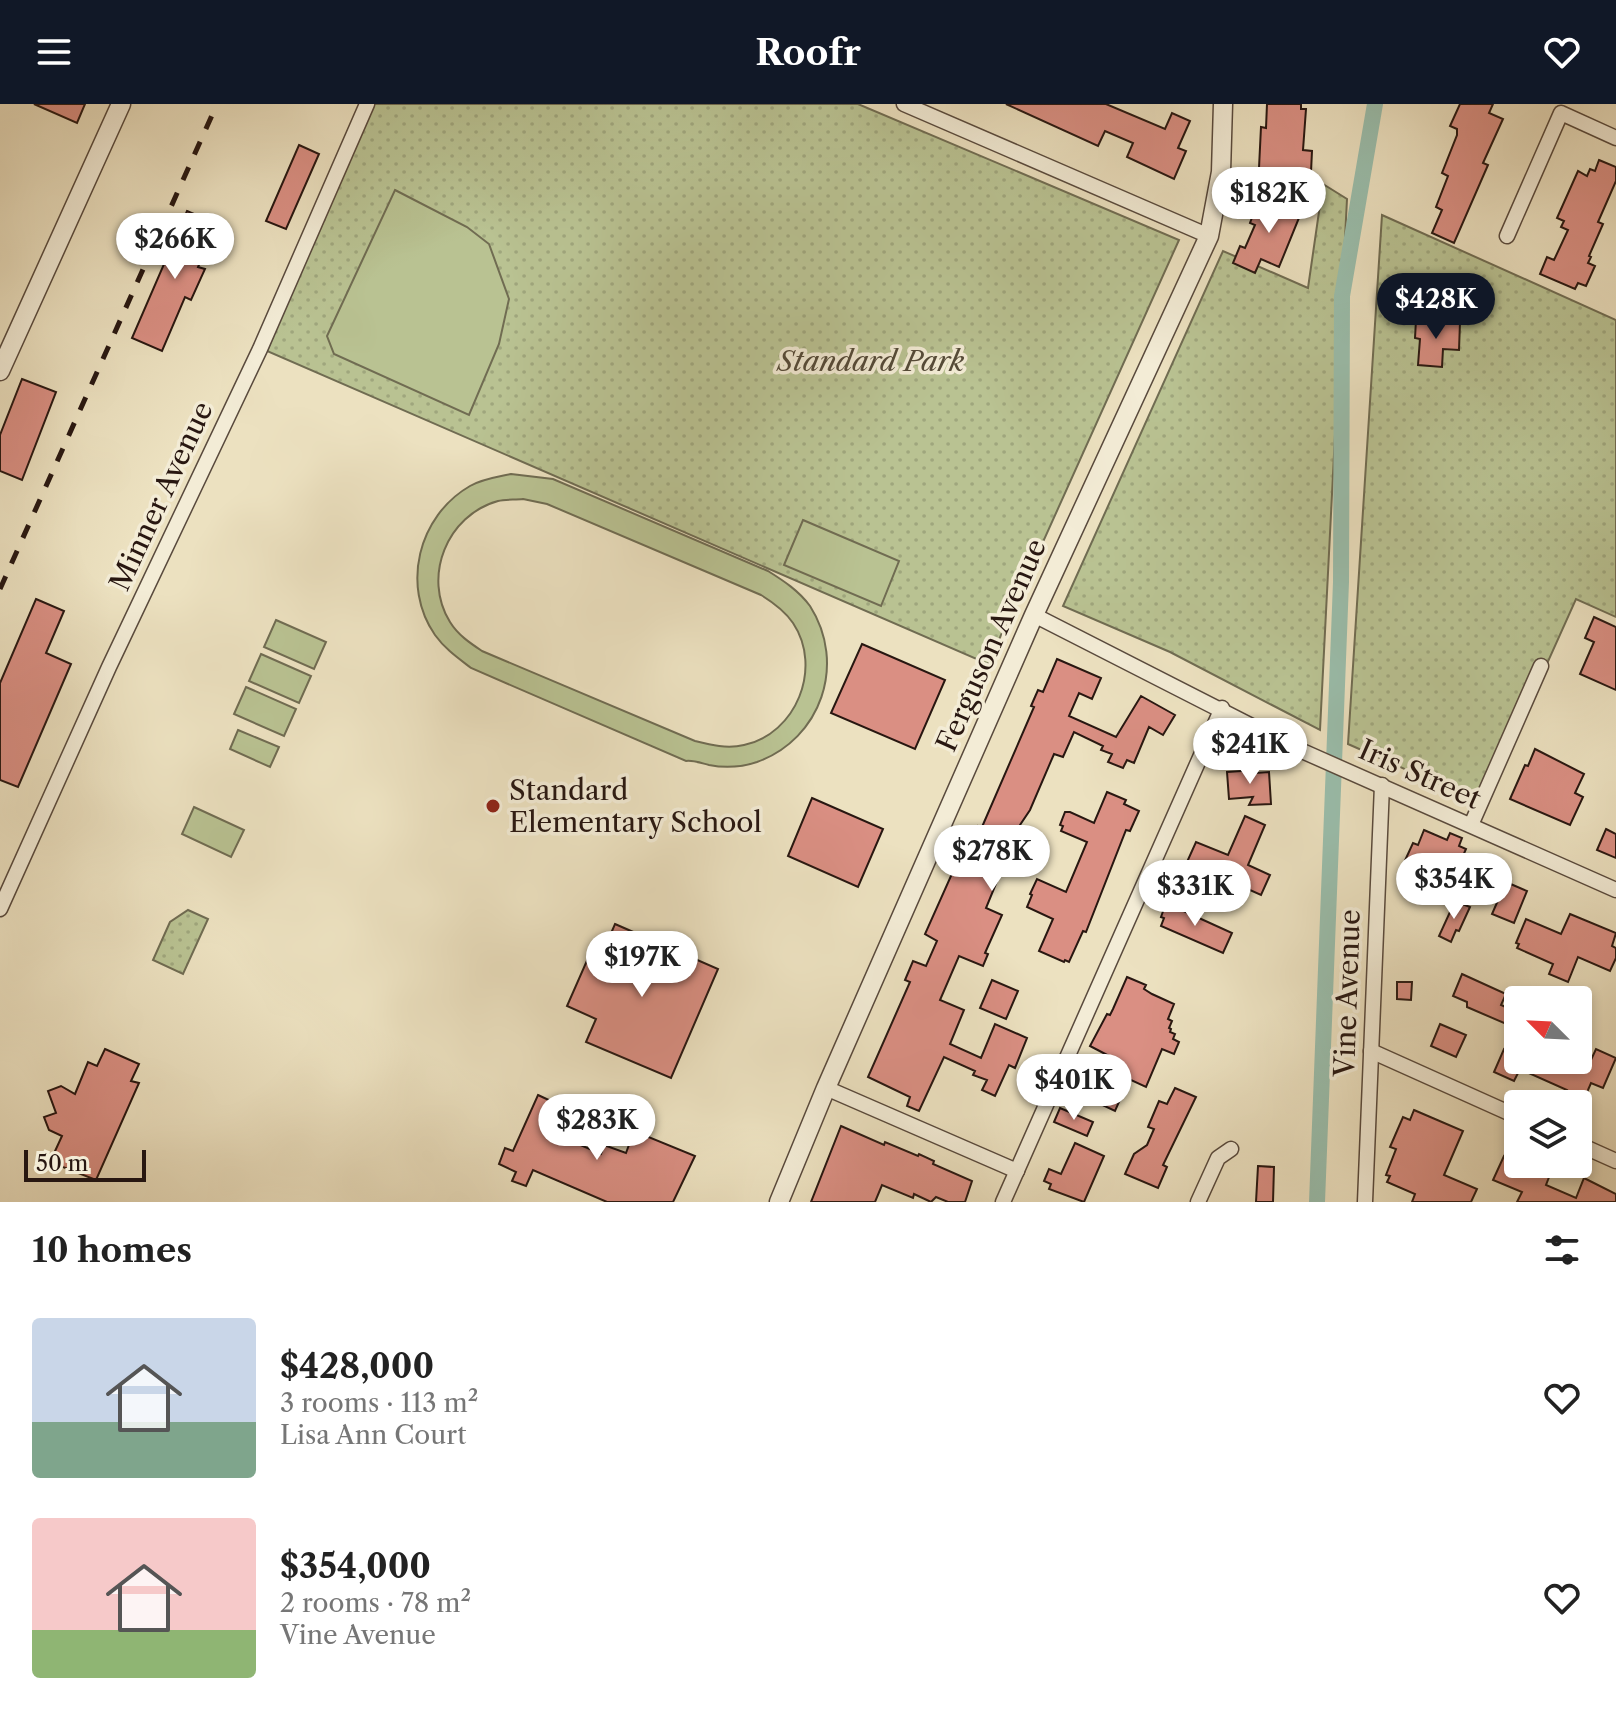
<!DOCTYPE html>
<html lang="en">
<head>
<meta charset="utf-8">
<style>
	:root { --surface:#fff; --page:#f6f6f6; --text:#222; --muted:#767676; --accent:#111827 }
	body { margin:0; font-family:"Libre Caslon Text",serif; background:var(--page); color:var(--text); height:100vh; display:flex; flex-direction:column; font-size:30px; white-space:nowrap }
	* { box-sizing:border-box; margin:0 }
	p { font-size:26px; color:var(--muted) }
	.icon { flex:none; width:44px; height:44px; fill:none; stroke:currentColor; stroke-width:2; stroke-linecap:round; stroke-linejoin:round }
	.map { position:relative; height:1098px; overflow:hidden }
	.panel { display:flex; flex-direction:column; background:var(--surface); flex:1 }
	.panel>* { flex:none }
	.needle { width:52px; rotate:294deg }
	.fabs { position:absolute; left:1504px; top:882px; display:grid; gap:16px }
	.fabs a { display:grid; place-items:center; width:88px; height:88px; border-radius:8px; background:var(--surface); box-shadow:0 4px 12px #0003; font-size:40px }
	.scale { position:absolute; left:24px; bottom:20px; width:122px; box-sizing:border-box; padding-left:8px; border:4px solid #281711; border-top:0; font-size:22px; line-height:28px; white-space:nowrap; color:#281711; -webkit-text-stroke:6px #f3ecd6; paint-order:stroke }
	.price { position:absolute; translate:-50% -68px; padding:0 18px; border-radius:28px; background:#fff; color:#222; font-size:26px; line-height:52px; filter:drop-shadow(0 2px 4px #0008) }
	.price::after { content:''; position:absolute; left:50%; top:48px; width:24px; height:18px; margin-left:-12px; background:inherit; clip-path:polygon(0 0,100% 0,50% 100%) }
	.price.selected { background:var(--accent); color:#fff }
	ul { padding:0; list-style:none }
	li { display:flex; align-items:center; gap:24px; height:200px; padding:0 32px }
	li span { display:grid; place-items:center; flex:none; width:224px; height:160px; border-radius:8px; color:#555 }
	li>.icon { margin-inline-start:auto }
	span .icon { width:96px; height:96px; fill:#fffc; stroke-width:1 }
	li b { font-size:34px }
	h2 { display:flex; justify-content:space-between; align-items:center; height:96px; padding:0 32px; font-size:34px }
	header { display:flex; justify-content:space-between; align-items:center; height:104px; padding:0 32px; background:var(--accent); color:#fff; font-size:36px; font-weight:800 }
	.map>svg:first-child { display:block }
	.green { fill:url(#green-dots); stroke:#706c52; stroke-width:2 }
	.pitch { fill:#b9c292; stroke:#706c52; stroke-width:2; fill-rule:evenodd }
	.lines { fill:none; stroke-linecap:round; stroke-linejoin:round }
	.canal { stroke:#9abeac; stroke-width:16 }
	.building { fill:#da8f83; stroke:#281711; stroke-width:2 }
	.minor-casing { stroke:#594a3d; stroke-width:17 }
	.tertiary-casing { stroke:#594a3d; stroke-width:21 }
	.minor { stroke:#f3ecd6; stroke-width:14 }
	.tertiary { stroke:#f3ecd6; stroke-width:18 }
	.rail { stroke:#281711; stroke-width:5; stroke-dasharray:14 14; stroke-linecap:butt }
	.poi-dot { fill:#8f2418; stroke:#f3ecd6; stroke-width:3 }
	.labels { text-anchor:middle; stroke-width:7; stroke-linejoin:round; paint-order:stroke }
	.park-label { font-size:28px; font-style:italic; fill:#544a38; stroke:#f3ecd6 }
	.street-label { font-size:28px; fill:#281711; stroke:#f3ecd6 }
	.poi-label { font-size:28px; fill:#281711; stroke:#f3ecd6; text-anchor:start }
</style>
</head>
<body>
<header><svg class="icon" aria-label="menu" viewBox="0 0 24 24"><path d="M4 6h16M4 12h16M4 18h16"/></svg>Roofr<svg class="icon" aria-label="heart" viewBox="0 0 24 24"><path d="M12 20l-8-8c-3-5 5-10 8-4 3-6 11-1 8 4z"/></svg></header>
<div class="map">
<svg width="1616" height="1098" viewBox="0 0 1616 1098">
	<defs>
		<pattern id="green-dots" width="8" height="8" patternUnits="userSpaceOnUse" patternTransform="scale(2)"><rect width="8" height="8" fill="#b9c292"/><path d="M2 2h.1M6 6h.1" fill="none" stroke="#9fa67d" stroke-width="1.8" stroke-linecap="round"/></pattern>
	</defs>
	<rect width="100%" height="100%" fill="#ece1c0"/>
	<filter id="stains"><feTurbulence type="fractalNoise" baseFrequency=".0025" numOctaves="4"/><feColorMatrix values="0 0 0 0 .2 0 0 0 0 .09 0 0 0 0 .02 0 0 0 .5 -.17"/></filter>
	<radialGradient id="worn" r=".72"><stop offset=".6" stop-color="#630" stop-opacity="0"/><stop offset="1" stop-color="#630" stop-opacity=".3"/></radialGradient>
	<g class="green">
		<polygon points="368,0 858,0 1179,136 988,560 267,247"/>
		<polygon points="1323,80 1347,95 1320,626 1170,548 1063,502 1223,147 1308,184"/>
		<polygon points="1382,111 1616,216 1616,513 1576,495 1484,700 1348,640"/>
		<polygon points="188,806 208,815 183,870 153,856 170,818"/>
	</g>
	<g class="pitch">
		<polygon points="395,86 467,123 489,140 509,195 499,240 469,311 334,250 327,232"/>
		<path d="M511 370 553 375 768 467C784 477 799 487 810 502 847 560 821 635 757 658 742 663 724 664 709 661 701 659 693 656 686 657L471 564C458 554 445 545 435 531 401 482 418 412 470 382 482 375 497 373 511 370ZM523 395 547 400 761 491C774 499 785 507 793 519 823 564 796 630 744 641 727 645 711 641 695 637L482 547C470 539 458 531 450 518 422 473 447 411 498 397 505 395 515 396 523 395Z"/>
		<polygon points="803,416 899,457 881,502 784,461"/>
		<polygon points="276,516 326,538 314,565 264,543"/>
		<polygon points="261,550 311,572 299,599 249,577"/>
		<polygon points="246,583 296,605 284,632 234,610"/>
		<polygon points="238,626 279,643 270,663 230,645"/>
		<polygon points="194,703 244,726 231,753 182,730"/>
	</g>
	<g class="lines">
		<polyline class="canal" points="1317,1098 1341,478 1342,192 1375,0"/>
	</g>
	<g class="building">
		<polygon points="34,0 85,0 77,19"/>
		<polygon points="1006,0 1106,0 1165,25 1172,9 1190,17 1178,44 1186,47 1174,75 1127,53 1133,39 1105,27 1098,42"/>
		<polygon points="1267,0 1301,0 1301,5 1306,5 1303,46 1312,47 1311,68 1295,67 1294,76 1273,74 1274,65 1259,64 1261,23 1266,24"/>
		<polygon points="1460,0 1493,0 1489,9 1503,15 1483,59 1488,61 1454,139 1432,129 1442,106 1436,103 1448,72 1442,69 1457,31 1457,25 1450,22"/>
		<polygon points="299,41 319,50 286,125 266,117"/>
		<polygon points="1599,56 1616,63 1616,77 1598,118 1603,120 1589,152 1591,153 1588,159 1595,162 1586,182 1578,179 1575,185 1540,170 1547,153 1554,156 1568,126 1561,123 1564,117 1557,114 1578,67 1587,72 1590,65 1595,67"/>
		<polygon points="1272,92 1303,104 1279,163 1261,155 1255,169 1233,159 1240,142 1245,144 1255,121 1250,119 1256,103 1267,107"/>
		<polygon points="187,107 217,120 198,163 205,165 191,196 185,193 162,247 132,234"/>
		<polygon points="1416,216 1460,218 1459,246 1443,245 1442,263 1418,261 1420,235 1415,234"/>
		<polygon points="22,275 56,288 22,376 0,367 0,331"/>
		<polygon points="36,495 64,507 46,549 71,560 18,683 0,676 0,579"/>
		<polygon points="1594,513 1616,523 1616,586 1580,570 1594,538 1585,534"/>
		<polygon points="862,540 945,576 915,645 831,609"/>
		<polygon points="1057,555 1101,574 1092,595 1079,589 1069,612 1116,633 1141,592 1175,611 1163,631 1149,623 1134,659 1127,656 1123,664 1108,658 1112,650 1101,646 1103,642 1074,628 1063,653 1054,650 1030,706 1020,721 986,804 1002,811 985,849 988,850 983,862 959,852 940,896 964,906 950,940 981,954 995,920 1027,934 1015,964 1009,961 995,992 982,986 987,976 973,971 975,967 944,953 919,1007 907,1002 910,993 868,973 910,878 905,876 913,857 926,862 937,837 925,830 963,745 968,747 978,722 982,723 1034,603 1031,602 1038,586 1043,588"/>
		<polygon points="1535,645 1584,670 1575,689 1583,693 1570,721 1510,695 1525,661 1528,662"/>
		<polygon points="1256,666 1256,669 1269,668 1271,700 1249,701 1253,693 1229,695 1227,668"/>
		<polygon points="1107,688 1126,696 1124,700 1139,707 1130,727 1126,726 1086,828 1083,827 1069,858 1065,856 1064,858 1039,847 1053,815 1027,803 1032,791 1030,790 1037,775 1066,788 1087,738 1061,727 1063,722 1060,721 1065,708 1070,708 1094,719"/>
		<polygon points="812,694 883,725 858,783 788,752"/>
		<polygon points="1245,712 1265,721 1248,761 1270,771 1261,791 1187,758 1196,738 1228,751"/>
		<polygon points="1606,725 1616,730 1616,754 1597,746"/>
		<polygon points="1424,726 1447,736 1450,729 1462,734 1459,742 1466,745 1455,770 1429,758 1423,772 1402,763 1413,739 1418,741"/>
		<polygon points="1506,778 1527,787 1514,819 1492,810"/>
		<polygon points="1455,797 1470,803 1459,827 1456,826 1451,838 1439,832"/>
		<polygon points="1166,799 1232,829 1223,849 1161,822 1164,814 1161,813"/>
		<polygon points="1570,810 1616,829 1612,842 1616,844 1616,854 1610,867 1578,853 1568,878 1549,870 1553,860 1517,844 1519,840 1516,839 1526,815 1561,830"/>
		<polygon points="615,820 718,865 671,974 586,938 596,915 567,902 596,836 606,841"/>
		<polygon points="1462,870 1506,890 1501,901 1517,908 1511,922 1467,903 1467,898 1453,892"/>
		<polygon points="1127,873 1146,881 1144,885 1152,890 1174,900 1168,915 1172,917 1169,924 1171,925 1170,928 1175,930 1173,935 1179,938 1174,950 1162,945 1146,983 1129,975 1115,1007 1094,997 1113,954 1090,942 1107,910 1110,911 1113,905"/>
		<polygon points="992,876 1018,887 1006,915 980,904"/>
		<polygon points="1397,878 1412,878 1411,896 1397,895"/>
		<polygon points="1440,920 1466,931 1456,953 1431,942"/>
		<polygon points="105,945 139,960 131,977 139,979 96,1076 50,1058 62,1032 49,1026 44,1013 56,1009 48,987 61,982 75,990 88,958 97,962"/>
		<polygon points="1504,945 1518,951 1518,956 1584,956 1585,953 1591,956 1596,945 1616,954 1603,984 1591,979 1582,1000 1570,1000 1563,997 1567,986 1520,965 1514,977 1494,968"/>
		<polygon points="1175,984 1196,993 1163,1061 1167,1063 1158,1084 1125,1070 1134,1050 1147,1041 1154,1025 1148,1023 1159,997 1167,1000"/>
		<polygon points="538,991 566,1004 555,1030 601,1050 604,1041 626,1049 634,1027 695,1052 673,1098 607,1098 533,1066 526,1082 512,1077 516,1068 499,1060 505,1044 513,1047"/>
		<polygon points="1060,1004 1093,1018 1087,1032 1054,1018"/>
		<polygon points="1414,1006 1463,1027 1444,1071 1477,1085 1471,1098 1412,1098 1415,1090 1387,1078 1390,1072 1386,1071 1396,1045 1390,1043 1403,1013 1410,1016"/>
		<polygon points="841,1022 884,1041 885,1038 918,1052 919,1050 934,1057 933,1060 972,1077 965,1098 948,1098 936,1093 931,1098 914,1090 913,1094 882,1081 875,1098 811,1098"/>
		<polygon points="1075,1039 1104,1052 1084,1098 1049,1085 1051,1080 1044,1077 1049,1065 1061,1070"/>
		<polygon points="1504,1052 1518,1060 1532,1064 1534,1060 1551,1068 1546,1081 1576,1094 1584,1074 1616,1090 1616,1098 1517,1098 1522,1088 1493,1076"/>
		<polygon points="1258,1062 1274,1063 1273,1098 1256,1098"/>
	</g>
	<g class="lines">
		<g class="minor-casing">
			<g id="minor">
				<polyline points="904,0 1209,132"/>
				<polyline points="1507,132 1561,9 1616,34"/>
				<polyline points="1034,511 1293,643 1616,786"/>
				<polyline points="1471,721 1541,562"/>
				<polyline points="0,805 109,563 260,245 367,0"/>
				<polyline points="1371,947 1518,1013"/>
				<polyline points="826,984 1017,1067"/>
				<polyline points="1578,1040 1616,1057"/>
				<polyline points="1003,1098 1222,604"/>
				<polyline points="1198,1098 1218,1054 1231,1045"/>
				<polyline points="1365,1098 1382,681"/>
			</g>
		</g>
		<g class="tertiary-casing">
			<g id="tertiary">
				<polyline points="0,267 121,0"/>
				<polyline points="779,1098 826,984 1034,511 1209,132 1221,68 1223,0"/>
			</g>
		</g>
		<use href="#minor" class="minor"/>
		<use href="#tertiary" class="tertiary"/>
		<polyline class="rail" points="0,485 217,0"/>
	</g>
	<circle class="poi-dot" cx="493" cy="702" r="8"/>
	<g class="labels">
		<g class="park-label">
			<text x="871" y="267">Standard Park</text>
		</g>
		<g class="street-label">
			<text transform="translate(161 392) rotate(-65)" y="10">Minner Avenue</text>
			<text transform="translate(991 541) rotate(-66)" y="10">Ferguson Avenue</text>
			<text transform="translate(1420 670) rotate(24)" y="10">Iris Street</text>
			<text transform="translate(1347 889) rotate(-88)" y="10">Vine Avenue</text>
		</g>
		<g class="poi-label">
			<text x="509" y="696">Standard<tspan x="509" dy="32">Elementary School</tspan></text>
		</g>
	</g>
	<rect width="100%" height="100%" filter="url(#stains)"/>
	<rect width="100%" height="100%" fill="url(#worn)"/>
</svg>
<div class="fabs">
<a><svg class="needle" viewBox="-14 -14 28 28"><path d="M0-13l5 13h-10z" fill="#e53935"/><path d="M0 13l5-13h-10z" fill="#767676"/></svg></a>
<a><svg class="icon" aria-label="layers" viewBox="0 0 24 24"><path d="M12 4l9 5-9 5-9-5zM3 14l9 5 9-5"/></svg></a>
</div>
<div class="scale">50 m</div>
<b class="price" style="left:1269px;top:131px">$182K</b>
<b class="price" style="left:175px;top:177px">$266K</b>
<b class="price selected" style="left:1436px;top:237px">$428K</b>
<b class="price" style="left:1250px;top:682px">$241K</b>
<b class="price" style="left:992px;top:789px">$278K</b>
<b class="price" style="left:1454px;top:817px">$354K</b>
<b class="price" style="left:1195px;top:824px">$331K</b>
<b class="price" style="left:642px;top:895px">$197K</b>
<b class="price" style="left:1074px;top:1018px">$401K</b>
<b class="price" style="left:597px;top:1058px">$283K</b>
</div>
<section class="panel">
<h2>10 homes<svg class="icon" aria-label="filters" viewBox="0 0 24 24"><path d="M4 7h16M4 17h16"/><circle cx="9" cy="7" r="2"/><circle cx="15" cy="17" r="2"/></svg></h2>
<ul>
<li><span style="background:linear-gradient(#c9d6e8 65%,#7fa58c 0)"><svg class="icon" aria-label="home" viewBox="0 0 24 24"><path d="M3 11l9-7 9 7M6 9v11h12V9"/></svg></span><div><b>$428,000</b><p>3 rooms · 113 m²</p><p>Lisa Ann Court</p></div><svg class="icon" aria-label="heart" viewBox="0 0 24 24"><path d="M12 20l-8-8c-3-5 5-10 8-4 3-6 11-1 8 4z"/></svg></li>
<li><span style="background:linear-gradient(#f6c9c9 70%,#8fb573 0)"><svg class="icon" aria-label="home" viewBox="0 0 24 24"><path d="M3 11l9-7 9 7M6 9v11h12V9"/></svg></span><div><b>$354,000</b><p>2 rooms · 78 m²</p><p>Vine Avenue</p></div><svg class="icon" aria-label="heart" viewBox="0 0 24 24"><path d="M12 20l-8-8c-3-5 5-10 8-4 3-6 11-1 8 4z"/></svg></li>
</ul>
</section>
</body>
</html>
